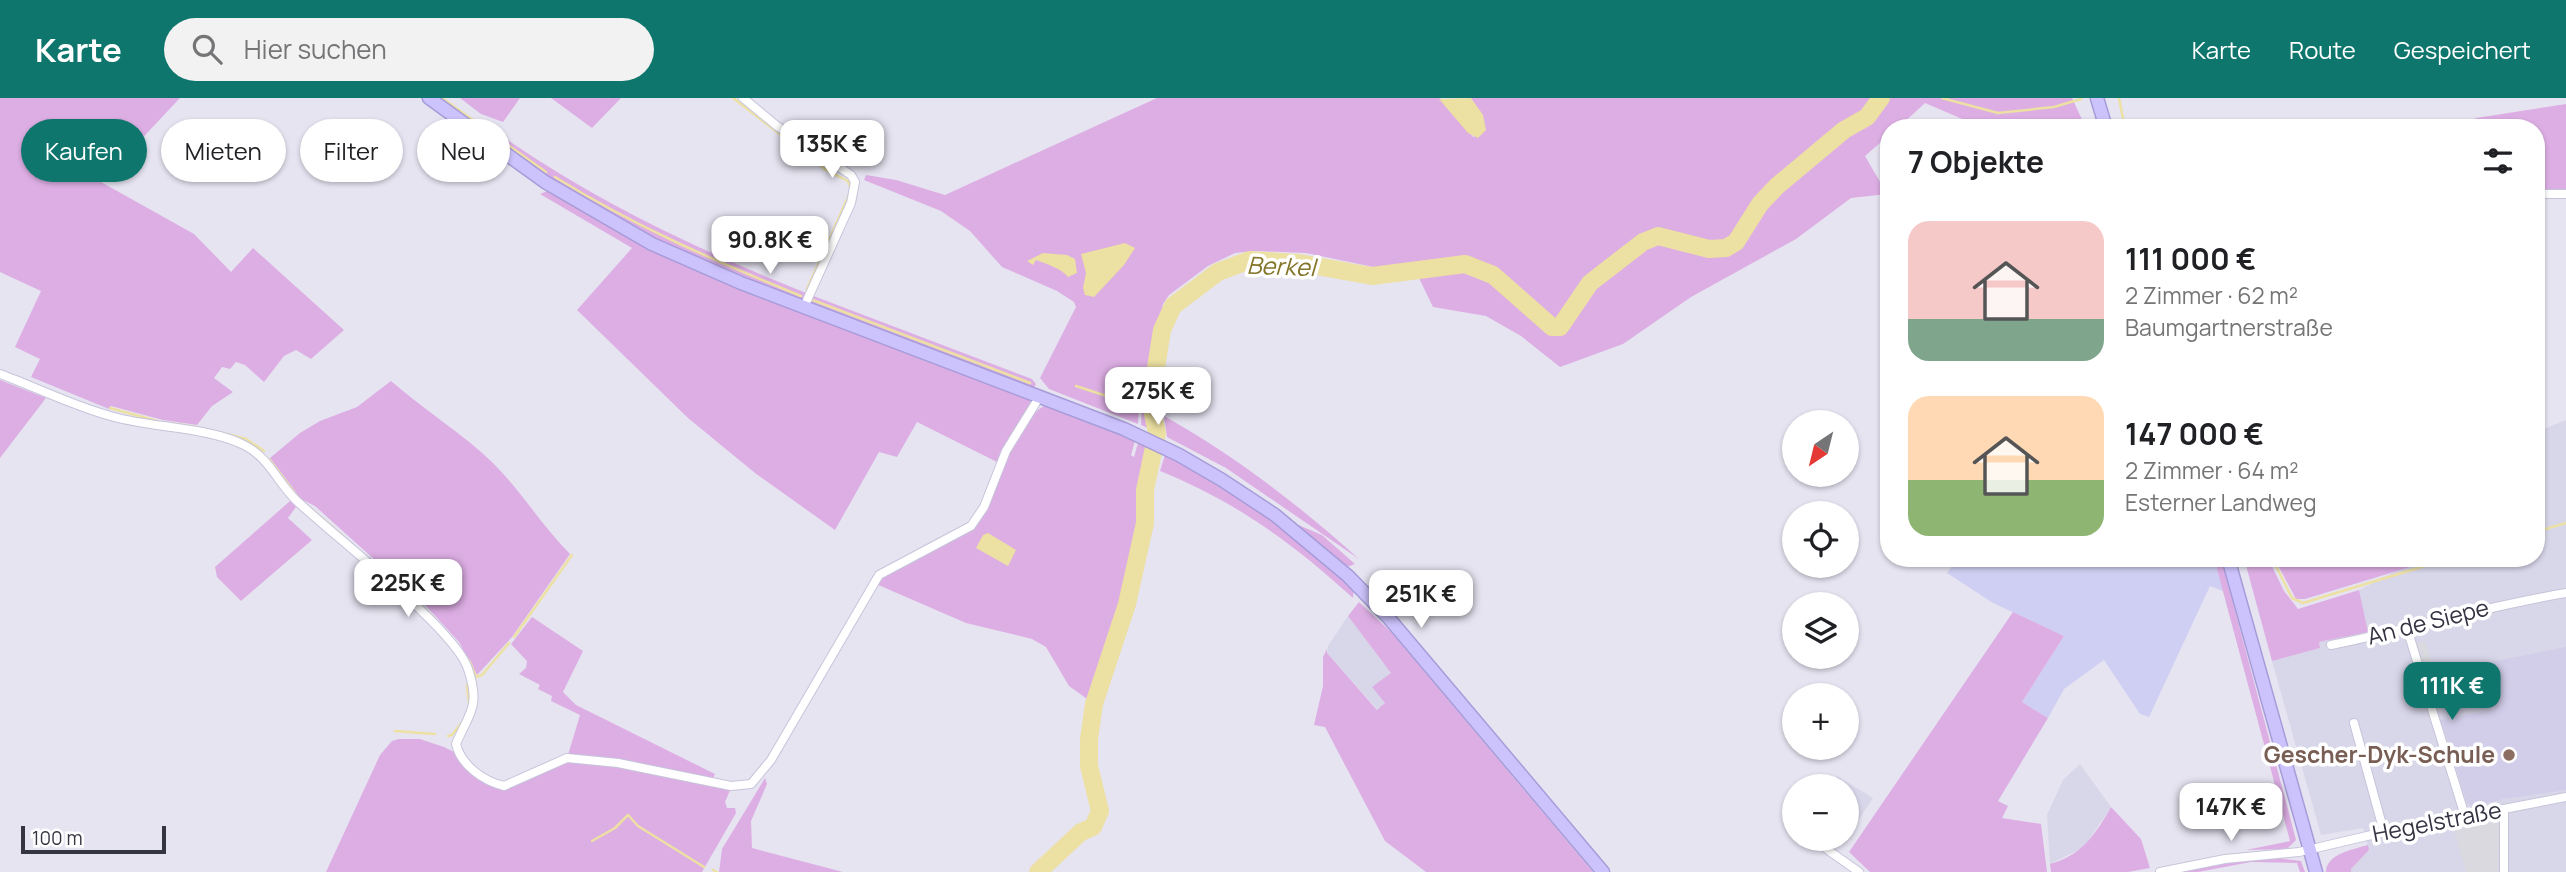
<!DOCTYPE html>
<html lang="de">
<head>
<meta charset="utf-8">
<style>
	:root { --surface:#fff; --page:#f2f2f2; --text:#202124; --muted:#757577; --accent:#0f766e }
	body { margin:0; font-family:Manrope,sans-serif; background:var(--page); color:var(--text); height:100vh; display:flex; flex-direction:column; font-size:26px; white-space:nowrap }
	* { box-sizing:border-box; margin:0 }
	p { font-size:23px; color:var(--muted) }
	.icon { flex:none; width:38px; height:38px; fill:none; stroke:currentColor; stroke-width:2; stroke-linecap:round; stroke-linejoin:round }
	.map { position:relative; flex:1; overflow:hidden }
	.side { position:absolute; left:1880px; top:21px; width:665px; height:448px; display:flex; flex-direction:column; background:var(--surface); border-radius:28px; box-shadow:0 2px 5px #0004 }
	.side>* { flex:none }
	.top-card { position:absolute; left:21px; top:21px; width:665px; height:63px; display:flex; gap:14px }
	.needle { width:46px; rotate:215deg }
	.fabs { position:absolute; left:1782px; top:312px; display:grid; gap:14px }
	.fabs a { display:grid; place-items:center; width:77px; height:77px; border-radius:50%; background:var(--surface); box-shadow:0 2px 5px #0004; font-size:35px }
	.scale { position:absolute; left:21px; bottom:18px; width:145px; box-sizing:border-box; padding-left:7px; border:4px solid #353443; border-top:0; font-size:19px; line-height:24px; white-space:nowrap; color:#353443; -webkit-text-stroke:5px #fff; paint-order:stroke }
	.price { position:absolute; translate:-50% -60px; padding:0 16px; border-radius:14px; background:#fff; color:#222; font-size:23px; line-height:46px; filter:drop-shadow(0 2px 4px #0008) }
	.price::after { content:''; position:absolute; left:50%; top:42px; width:21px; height:16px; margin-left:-10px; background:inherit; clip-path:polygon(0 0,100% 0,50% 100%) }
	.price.on { background:var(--accent); color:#fff }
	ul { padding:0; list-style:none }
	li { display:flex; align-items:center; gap:21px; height:175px; padding:0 28px }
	li span { display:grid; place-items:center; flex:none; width:196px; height:140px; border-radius:21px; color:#555 }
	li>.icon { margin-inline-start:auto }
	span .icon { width:84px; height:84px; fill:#fffc; stroke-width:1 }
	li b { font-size:30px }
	h2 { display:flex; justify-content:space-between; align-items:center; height:84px; padding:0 28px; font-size:30px }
	.pill { padding:0 24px; border-radius:32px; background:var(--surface); box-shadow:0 2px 5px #0004; font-size:24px; line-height:63px }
	.pill.on { background:var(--accent); color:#fff }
	header { display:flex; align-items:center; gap:42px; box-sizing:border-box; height:98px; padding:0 35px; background:var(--accent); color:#fff }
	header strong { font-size:33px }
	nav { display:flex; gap:38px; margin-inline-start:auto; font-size:24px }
	.search { width:490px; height:63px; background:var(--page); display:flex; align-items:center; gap:18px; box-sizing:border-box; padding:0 24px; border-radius:38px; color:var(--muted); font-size:26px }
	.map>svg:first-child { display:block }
	.residential { fill:#d8d6e9 }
	.commercial { fill:#cfcff3 }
	.education { fill:#d2ceea }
	.green { fill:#ddaee4 }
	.parking { fill:#d9d9df }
	.water { fill:#ece0a2 }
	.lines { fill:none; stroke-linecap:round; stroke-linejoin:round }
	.stream { stroke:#ece0a2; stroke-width:2.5 }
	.river { stroke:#ece0a2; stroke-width:18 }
	.street-casing { stroke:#c6c4da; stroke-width:10 }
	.secondary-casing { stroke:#a69cd9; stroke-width:15 }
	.street { stroke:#fff; stroke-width:8 }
	.secondary { stroke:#cdc3fc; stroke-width:12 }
	.education-dot { fill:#8d6e63; stroke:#fff; stroke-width:2.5 }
	.labels { text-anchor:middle; stroke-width:7; stroke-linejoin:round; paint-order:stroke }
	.street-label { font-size:23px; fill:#353443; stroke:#fff }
	.education-label { font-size:23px; font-weight:bold; fill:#785e54; stroke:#fff; text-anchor:end }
	.water-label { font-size:24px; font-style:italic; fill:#83762a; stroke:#fff }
</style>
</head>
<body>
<header>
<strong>Karte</strong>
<div class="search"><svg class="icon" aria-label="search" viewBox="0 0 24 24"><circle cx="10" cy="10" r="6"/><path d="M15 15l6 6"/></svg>Hier suchen</div>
<nav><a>Karte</a><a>Route</a><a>Gespeichert</a></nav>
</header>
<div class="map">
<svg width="2566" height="774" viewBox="0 0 2566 774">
	<rect width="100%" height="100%" fill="#e6e4f1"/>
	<g class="residential">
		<polygon points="2476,20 2476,30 2411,30"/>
		<polygon points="2566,322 2566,774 2351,774 2351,771 2369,752 2363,730 2321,737 2272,563 2320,550 2319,544 2367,534 2359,492 2394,474 2440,460 2536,460 2536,334"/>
		<polygon points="1348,518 1391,575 1385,605 1378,612 1327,555 1328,548"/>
		<polygon points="2080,666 2111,709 2084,749 2050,766 2047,717 2063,682"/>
		<polygon points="1837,678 1873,700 1846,740 1846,688 1830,688"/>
	</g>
	<polygon class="commercial" points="1958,460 2214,460 2223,493 2210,488 2149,619 2140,616 2104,562 2064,591 2048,620 2022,604 2064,538 1993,505 1947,475"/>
	<polygon class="education" points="2566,549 2566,692 2503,701 2474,709 2467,705 2441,622 2495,611 2487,565"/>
	<g class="green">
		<polygon points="0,0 180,0 101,84 194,136 231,174 253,150 344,232 311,261 296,252 284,258 264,284 245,267 236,264 230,271 222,269 214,280 233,294 212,308 197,327 163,322 111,308 109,311 31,279 40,261 15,249 41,193 0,174"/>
		<polygon points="460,0 520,0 503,24 481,16"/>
		<polygon points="551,0 621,0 592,30"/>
		<polygon points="1157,0 1440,0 1474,40 1476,8 1471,0 1877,0 1873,9 1842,28 1796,71 1774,85 1757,102 1732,142 1715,147 1664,136 1639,140 1593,176 1558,225 1553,225 1493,173 1467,162 1383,171 1306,155 1254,153 1235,155 1208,168 1169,197 1163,206 1149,282 1147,313 1152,332 1141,327 1142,308 1139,308 1138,326 1049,291 1040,280 1076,209 1074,204 1057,193 1002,169 970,133 941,113 864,82 866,77 896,82 945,97"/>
		<path d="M1885 0H2072L2086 30 1981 29 1925 5 1898 30H1888V38L1865 58 1887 96 1851 100 1796 141 1691 199 1623 246 1560 269 1521 238 1486 218 1433 209 1417 176C1433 174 1450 169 1466 171 1499 173 1527 212 1550 233H1561L1571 224 1599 180 1642 147 1663 143 1715 155 1737 148 1763 107 1778 91 1847 34 1870 21 1879 13Z"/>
		<polygon points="2566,6 2566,91 2536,91 2536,30 2476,30 2476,20"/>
		<path d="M502 33 509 43C603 107 701 153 806 195L801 203C749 182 697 162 647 137 595 111 544 78 496 45Z"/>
		<polygon points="550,92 636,143 1030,300 1030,309 997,364 917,324 897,359 879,354 835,432 755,375 688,320 577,212 632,150 540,96"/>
		<polygon points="811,197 1032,281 1036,286 1033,291 812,207"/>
		<polygon points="0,282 46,300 0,360"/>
		<path d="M391 283C424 312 462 335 493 365 522 394 542 428 570 456L512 539 477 577 459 544 426 508 315 408 301 401 270 360 300 335 320 323 357 309Z"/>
		<path d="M1047 307 1135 343 1131 357 1134 359 1138 345 1148 350 1137 404 1139 429 1120 514 1103 552 1090 603 1069 588 1046 549 1032 541 966 525 876 486 880 479 973 431C994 404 1018 315 1047 307Z"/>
		<path d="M1164 318C1234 357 1299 407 1359 461L1226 370 1167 339Z"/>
		<path d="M1165 357 1263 414 1354 490 1353 500C1294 446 1235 403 1160 373Z"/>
		<polygon points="290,403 296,409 288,420 312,442 241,503 217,479 215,469"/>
		<polygon points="1296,426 1322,437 1355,466 1347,469"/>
		<polygon points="2214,460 2221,460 2290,719 2296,742 2287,751 2246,752 2290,743"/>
		<polygon points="2244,460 2268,460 2284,493 2298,511 2359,492 2368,534 2319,544 2320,550 2272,563"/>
		<polygon points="2274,460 2440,460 2305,501 2296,501"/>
		<polygon points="1359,504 1391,534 1593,774 1426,774 1385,743 1325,629 1314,627 1323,588 1323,559 1327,551 1327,555 1377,612 1385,605 1372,589 1391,575 1348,518"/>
		<polygon points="2013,514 2064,538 2022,604 2048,620 1998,703 2008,708 2002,720 2041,726 2047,774 1870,774 1849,754"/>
		<polygon points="532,519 583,553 563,594 576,607 715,676 712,682 617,661 568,657 580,617 551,603 552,598 538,591 540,587 519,576 526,570 527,563 511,546"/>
		<polygon points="399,641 420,641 444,649 454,654 462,667 492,688 567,663 600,665 731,690 725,704 727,710 735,710 736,715 702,774 326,774 380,657 392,643"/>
		<polygon points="765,680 767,686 751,723 752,750 843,774 719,774 722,751"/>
		<path d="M2111 709 2141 741 2150 770 2128 774H2051L2050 766C2081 758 2096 736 2111 709Z"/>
		<path d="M2368 747 2369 752 2351 771V774H2326C2326 756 2354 751 2368 747Z"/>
		<polygon points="2268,759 2301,763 2305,774 2300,774 2297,765 2251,764 2198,774 2169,774"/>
	</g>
	<g class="parking">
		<polygon points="2425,543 2433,568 2424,570 2417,545"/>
		<polygon points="2493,721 2500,727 2498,774 2466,774 2453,729"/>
	</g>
	<g class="water">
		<polygon points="1471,0 1483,17 1486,32 1478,40 1468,35 1439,1"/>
		<polygon points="1125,145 1135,150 1124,167 1094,199 1085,197 1083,190 1086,175 1081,156"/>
		<path d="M1043 155 1067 157 1075 161 1077 175 1068 179C1061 170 1046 166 1036 162L1033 167 1027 163Z"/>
		<polygon points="988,435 1016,452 1008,468 976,450 983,437"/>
	</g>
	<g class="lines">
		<g class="stream">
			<polyline points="442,0 546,74"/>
			<polyline points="733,0 826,72 848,83 851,91"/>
			<polyline points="1942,0 1998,15 2054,9 2081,1"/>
			<polyline points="2119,0 2125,30"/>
			<path d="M555 79C634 128 715 163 801 198"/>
			<polyline points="807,191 849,97"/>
			<polyline points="810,201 1030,285"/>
			<polyline points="1076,288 1134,307"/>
			<polyline points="110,310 157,323"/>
			<polyline points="1142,310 1153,314"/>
			<polyline points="171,325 196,329"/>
			<polyline points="227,336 246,341 264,353"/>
			<polyline points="269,361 298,399"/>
			<polyline points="303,404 343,438"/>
			<polyline points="2536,434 2566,425"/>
			<polyline points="2272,460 2292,500 2303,505 2451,460"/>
			<polyline points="388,477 434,520"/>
			<polyline points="448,535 470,564 476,579 482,577 509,545"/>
			<polyline points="514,539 572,457"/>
			<polyline points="467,587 469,605"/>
			<polyline points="395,633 435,636"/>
			<polyline points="448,638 452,637 463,623"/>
			<polyline points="592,743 615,730 628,717 638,728 704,769"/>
			<polyline points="713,772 717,774"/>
		</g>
		<polyline class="river" points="1038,774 1081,734 1093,729 1100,713 1089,668 1089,641 1094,606 1127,506 1145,425 1145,392 1157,335 1153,316 1154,282 1162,232 1173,208 1218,174 1250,162 1299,165 1372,178 1465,166 1493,177 1552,229 1560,229 1590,185 1643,144 1658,138 1709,151 1726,150 1736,144 1760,106 1777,88 1844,32 1867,19 1881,0"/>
		<g class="street-casing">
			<g id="street">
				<polyline points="743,0 777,28 851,77 855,84 851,105 804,209"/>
				<polyline points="2536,96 2566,96"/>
				<path d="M0 276C38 290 75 309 114 319 154 330 208 329 244 347 270 360 278 386 298 404 334 438 456 532 468 571 481 609 469 615 456 646 461 667 483 683 504 688L567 660 618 665 731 688 751 686 771 662 879 477 971 428 984 409 1006 353 1040 298"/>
				<polyline points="2411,531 2409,537 2465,718"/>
				<path d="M2331 547C2410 531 2487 508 2566 495"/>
				<polyline points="2354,625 2384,734"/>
				<polyline points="1793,728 1794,728"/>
				<polyline points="1811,740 1859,774"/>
				<polyline points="2160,774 2225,761 2299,754 2384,734 2566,699"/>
				<polyline points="2504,774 2504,711"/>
			</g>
		</g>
		<g class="secondary-casing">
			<g id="secondary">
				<polyline points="429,0 545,84 652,146 741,185 1124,331 1179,357 1222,382 1275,417 1348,478 1387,518 1603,774"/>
				<polyline points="2097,0 2106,30"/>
				<polyline points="2228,460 2316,774"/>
			</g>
		</g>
		<use href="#street" class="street"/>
		<use href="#secondary" class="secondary"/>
	</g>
	<circle class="education-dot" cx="2509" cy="657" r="7"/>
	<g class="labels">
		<g class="street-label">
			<text transform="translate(2428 524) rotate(-14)" y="8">An de Siepe</text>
			<text transform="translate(2437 724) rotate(-11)" y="8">Hegelstraße</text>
		</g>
		<g class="education-label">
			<text x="2495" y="665">Gescher-Dyk-Schule</text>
		</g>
		<g class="water-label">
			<text transform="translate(1281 169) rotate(2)" y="8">Berkel</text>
		</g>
	</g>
</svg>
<div class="fabs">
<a><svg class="needle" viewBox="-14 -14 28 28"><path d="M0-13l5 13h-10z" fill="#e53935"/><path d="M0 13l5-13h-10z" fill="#757577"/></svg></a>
<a><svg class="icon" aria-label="locate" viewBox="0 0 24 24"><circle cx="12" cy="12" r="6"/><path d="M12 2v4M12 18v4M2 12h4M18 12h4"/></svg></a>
<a><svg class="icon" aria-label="layers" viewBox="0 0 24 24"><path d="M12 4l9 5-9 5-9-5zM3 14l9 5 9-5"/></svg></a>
<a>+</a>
<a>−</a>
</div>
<div class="scale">100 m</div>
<b class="price" style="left:832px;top:82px">135K €</b>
<b class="price" style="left:770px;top:178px">90.8K €</b>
<b class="price" style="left:1158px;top:329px">275K €</b>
<b class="price" style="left:408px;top:521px">225K €</b>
<b class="price" style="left:1421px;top:532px">251K €</b>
<b class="price on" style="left:2452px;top:624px">111K €</b>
<b class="price" style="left:2231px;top:745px">147K €</b>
<div class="top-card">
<a class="pill on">Kaufen</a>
<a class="pill">Mieten</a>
<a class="pill">Filter</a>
<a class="pill">Neu</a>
</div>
<section class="side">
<h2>7 Objekte<svg class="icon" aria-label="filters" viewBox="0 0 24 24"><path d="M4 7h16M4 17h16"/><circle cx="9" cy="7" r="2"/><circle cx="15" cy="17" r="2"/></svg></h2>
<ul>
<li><span style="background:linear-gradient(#f6c9c9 70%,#7fa58c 0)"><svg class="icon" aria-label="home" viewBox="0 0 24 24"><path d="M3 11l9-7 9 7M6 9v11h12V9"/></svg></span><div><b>111 000 €</b><p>2 Zimmer · 62 m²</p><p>Baumgartnerstraße</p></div></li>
<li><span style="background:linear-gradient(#ffd9b3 60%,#8fb573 0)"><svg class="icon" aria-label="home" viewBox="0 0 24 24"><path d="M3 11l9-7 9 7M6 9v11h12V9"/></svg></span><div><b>147 000 €</b><p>2 Zimmer · 64 m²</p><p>Esterner Landweg</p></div></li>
</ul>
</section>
</div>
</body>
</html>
